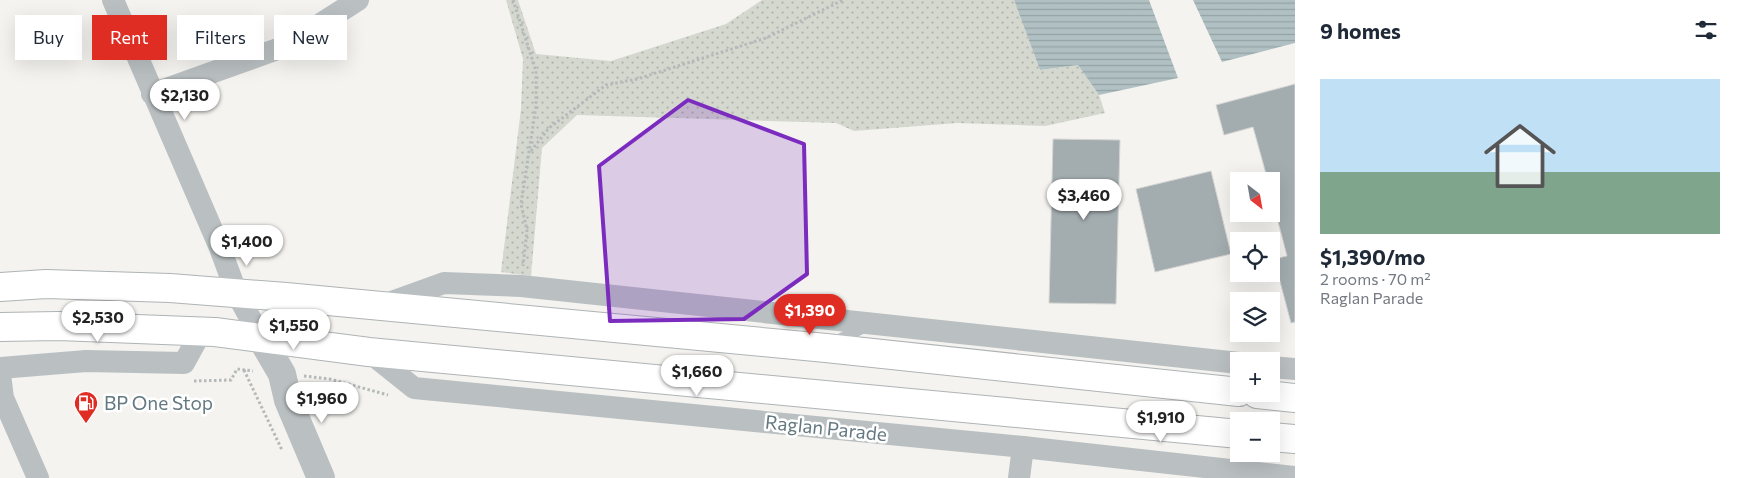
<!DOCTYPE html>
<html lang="en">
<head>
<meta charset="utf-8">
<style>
	:root { --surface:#fff; --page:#f6f6f7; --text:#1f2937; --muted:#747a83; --line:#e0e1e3; --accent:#df2d24 }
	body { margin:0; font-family:Commissioner,sans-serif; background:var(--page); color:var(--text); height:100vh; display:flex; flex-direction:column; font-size:19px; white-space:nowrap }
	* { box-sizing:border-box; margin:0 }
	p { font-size:16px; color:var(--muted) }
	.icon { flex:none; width:28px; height:28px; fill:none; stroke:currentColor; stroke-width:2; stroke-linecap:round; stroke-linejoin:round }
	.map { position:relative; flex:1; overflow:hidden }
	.side { display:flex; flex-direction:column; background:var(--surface); width:450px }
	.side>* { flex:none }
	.hud { position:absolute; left:15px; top:15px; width:475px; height:45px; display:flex; gap:10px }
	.needle { width:32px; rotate:149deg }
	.controls { position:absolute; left:1230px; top:172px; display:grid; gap:10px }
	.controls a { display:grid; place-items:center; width:50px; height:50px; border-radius:0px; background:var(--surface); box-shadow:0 5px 20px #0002; font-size:25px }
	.price { position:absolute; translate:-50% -42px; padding:0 11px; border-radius:18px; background:#fff; color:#222; font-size:16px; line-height:32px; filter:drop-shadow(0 1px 2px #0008) }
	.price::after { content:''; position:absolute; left:50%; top:30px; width:15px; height:11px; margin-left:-8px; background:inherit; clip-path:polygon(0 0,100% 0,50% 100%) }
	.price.active { background:var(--accent); color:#fff }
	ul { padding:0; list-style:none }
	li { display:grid; align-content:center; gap:10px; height:265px; padding:0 25px }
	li+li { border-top:1px solid var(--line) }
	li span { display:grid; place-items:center; height:155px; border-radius:0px; color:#555 }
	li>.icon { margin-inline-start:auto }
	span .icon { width:90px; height:90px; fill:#fffc; stroke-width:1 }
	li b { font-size:21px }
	h2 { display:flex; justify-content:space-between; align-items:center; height:60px; padding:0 25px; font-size:21px }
	.chip { padding:0 18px; border-radius:0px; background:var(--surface); box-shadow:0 5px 20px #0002; font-size:18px; line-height:45px }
	.chip.active { background:var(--accent); color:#fff }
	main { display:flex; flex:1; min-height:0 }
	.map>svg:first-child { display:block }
	.grass { fill:url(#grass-dots) }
	.water { fill:url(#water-rules) }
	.building { fill:#a3adb0; stroke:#d5d4d2 }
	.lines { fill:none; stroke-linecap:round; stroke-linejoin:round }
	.trunk-casing { stroke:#aeb3b5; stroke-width:30 }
	.path { stroke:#b5b9ba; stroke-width:3; stroke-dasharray:2.5 2.5; stroke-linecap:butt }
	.service { stroke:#bac0c2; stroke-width:11 }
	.minor { stroke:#bac0c2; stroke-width:22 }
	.tertiary { stroke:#bac0c2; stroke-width:28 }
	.trunk { stroke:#fff; stroke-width:28 }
	.marked { fill:#7b2cbf; fill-opacity:0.2; stroke:#7b2cbf; stroke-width:4; stroke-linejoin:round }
	.labels { text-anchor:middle; stroke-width:5; stroke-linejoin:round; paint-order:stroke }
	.poi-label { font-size:19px; fill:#637880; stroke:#fff; text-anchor:start }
	.street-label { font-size:19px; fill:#637880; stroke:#fff }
</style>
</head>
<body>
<main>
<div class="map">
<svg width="1295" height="478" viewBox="0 0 1295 478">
	<defs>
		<pattern id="grass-dots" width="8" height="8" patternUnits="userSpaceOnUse" patternTransform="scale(1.25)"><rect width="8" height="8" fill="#d4d8cf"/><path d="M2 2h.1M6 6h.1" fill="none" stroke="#b0b4ad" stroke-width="1.8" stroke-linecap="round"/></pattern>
		<pattern id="water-rules" width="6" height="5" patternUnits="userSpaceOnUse" patternTransform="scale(1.25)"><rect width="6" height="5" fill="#b1c1c3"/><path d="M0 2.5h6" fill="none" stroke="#94a2a4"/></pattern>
	</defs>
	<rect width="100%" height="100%" fill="#f4f3ef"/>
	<polygon class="grass" points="506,0 518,0 536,54 611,61 726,24 762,0 1014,0 1040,70 1078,65 1099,95 1105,113 1045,126 957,123 854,131 836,123 577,115 542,148 531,276 501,272 521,109 523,59"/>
	<g class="water">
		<polygon points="1014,0 1149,0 1178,78 1099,95 1078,65 1040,70"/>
		<polygon points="1193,0 1295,0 1295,43 1222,62"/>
	</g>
	<g class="building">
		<polygon points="1295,84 1295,322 1291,323 1274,259 1287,256 1271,195 1271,181 1268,181 1253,127 1224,135 1216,105"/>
		<polygon points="1053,139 1120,140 1116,304 1049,303"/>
		<polygon points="1211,171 1231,254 1155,272 1136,189"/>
	</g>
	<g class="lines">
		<g class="trunk-casing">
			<g id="trunk">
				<polyline points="0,287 46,284 170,288 286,297 826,348 1239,392"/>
				<polyline points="0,327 58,326 215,332 369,352 1239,434"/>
				<polyline points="1257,394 1295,398"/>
				<polyline points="1271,437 1295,439"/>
			</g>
		</g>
		<g class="path">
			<polyline points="513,0 536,71 536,106 521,204 527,230 523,266"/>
			<polyline points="531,151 549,128 606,85 637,79 766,38 843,0"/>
			<polyline points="244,370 282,450"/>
			<polyline points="304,376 330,379 388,395"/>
			<polyline points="194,381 231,380 237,369 253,371"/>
		</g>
		<polyline class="service" points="832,343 867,326"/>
		<g class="minor">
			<polyline points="113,0 220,248 237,294 261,338"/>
			<polyline points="152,94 286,46 358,0"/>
			<polyline points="383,305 444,283 521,286 1239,363"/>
			<polyline points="369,352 414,388 1023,447 1295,477"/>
			<polyline points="1271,367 1295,369"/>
			<polyline points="0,368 86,361 184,363 201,332"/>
			<polyline points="0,374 3,398 38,478"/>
			<polyline points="1019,478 1023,447"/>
		</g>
		<polyline class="tertiary" points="261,338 282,374 288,400 321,478"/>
		<use href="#trunk" class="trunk"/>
	</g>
	<path class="marked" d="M688 100 804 144 807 274 744 319 610 321 599 166Z"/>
	<defs>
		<g id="fuel-pin" transform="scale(1.25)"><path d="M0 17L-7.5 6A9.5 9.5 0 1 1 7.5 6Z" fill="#df2d24" stroke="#fff"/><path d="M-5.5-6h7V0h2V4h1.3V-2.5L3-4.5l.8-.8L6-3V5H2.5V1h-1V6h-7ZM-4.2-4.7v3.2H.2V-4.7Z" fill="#fff"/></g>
	</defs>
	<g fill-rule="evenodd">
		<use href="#fuel-pin" x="86" y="403"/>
	</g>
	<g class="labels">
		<g class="poi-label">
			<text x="104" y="410">BP One Stop</text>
		</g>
		<g class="street-label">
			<text transform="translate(826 428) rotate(6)" y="7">Raglan Parade</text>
		</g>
	</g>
</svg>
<div class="controls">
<a><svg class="needle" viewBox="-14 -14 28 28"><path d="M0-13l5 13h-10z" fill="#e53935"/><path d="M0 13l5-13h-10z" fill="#747a83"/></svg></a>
<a><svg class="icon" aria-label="locate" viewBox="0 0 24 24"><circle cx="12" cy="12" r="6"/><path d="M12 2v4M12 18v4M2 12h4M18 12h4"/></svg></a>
<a><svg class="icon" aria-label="layers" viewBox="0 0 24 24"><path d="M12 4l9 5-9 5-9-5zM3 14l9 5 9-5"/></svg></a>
<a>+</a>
<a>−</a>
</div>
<b class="price" style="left:185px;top:121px">$2,130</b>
<b class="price" style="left:1084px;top:221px">$3,460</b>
<b class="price" style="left:247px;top:267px">$1,400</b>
<b class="price active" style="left:810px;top:336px">$1,390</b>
<b class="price" style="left:98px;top:343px">$2,530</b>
<b class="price" style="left:294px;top:351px">$1,550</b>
<b class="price" style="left:697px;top:397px">$1,660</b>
<b class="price" style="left:322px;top:424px">$1,960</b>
<b class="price" style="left:1161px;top:443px">$1,910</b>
<div class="hud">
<a class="chip">Buy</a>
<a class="chip active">Rent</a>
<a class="chip">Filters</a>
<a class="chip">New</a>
</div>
</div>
<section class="side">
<h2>9 homes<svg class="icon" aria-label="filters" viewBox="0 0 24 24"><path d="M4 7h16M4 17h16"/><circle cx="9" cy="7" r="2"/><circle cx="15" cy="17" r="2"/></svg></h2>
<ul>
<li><span style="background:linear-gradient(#bfe0f5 60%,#7fa58c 0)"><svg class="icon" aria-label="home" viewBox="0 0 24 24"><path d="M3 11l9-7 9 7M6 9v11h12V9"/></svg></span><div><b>$1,390/mo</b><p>2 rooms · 70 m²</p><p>Raglan Parade</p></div></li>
</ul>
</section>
</main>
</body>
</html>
